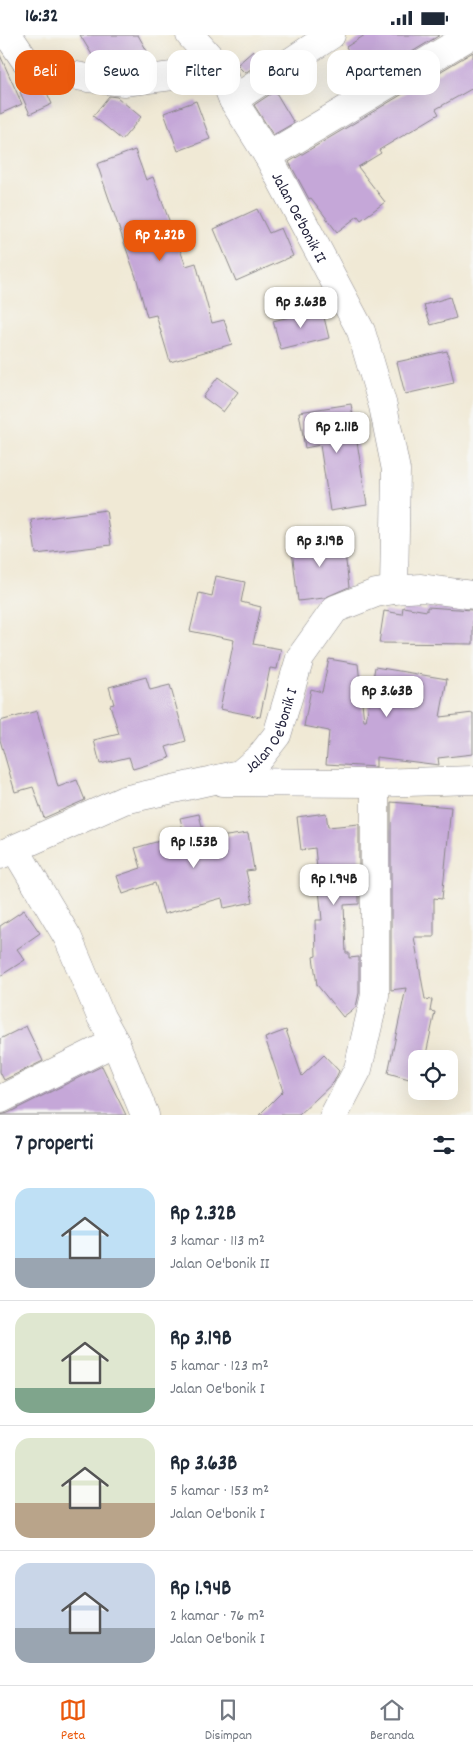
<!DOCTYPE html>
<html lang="id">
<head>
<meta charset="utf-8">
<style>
	:root { --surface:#fff; --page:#f2f2f3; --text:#1f2937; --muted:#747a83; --line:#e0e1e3; --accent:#ea580c }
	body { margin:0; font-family:Dekko,sans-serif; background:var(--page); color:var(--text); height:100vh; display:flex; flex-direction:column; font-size:19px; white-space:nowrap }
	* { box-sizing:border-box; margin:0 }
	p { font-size:16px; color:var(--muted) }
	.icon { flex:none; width:28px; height:28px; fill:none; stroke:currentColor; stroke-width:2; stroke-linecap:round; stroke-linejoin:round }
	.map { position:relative; height:1080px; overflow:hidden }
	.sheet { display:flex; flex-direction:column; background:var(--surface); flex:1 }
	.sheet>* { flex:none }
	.top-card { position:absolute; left:15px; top:15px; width:444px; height:45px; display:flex; gap:10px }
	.controls { position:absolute; left:408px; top:1015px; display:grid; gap:10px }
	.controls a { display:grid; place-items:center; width:50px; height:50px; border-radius:10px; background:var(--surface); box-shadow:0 5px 20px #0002; font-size:25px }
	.price { position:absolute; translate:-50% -42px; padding:0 11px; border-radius:10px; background:#fff; color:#222; font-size:16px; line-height:32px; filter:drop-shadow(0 1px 2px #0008) }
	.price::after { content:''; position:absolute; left:50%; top:30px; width:15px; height:11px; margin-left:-8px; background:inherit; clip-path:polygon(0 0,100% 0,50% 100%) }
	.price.selected { background:var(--accent); color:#fff }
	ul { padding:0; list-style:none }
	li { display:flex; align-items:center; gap:15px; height:125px; padding:0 15px }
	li+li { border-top:1px solid var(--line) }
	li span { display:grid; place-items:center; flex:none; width:140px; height:100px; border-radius:15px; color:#555 }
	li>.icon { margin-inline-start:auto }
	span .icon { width:60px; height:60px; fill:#fffc; stroke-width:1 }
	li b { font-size:21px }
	h2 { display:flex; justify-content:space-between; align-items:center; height:60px; padding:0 15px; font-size:21px }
	.tag { padding:0 18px; border-radius:15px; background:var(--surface); box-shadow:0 5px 20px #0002; font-size:18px; line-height:45px }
	.tag.selected { background:var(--accent); color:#fff }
	.status { display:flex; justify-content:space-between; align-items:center; height:35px; padding:0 25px; background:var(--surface); direction:ltr }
	.status svg { height:14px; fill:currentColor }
	.tab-bar { display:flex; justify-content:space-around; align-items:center; height:70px; border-top:1px solid var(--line); background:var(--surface); font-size:14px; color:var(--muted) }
	.tab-bar a { display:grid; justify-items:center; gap:2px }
	.tab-bar .selected { color:var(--accent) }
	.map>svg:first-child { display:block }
	.building { fill:#c5a7d8 }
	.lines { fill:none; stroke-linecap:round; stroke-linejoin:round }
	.minor-casing { stroke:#898688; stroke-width:29 }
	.minor { stroke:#fff; stroke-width:28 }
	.labels { text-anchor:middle; stroke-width:4.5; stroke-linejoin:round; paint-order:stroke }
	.street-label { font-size:16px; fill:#22223b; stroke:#f6f6f2 }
</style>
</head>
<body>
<div class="status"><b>16:32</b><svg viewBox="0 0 49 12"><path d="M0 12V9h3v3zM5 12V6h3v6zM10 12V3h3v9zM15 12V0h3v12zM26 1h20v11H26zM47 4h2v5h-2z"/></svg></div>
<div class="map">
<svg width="473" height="1080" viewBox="0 0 473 1080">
	<rect width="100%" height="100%" fill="#f6f6f2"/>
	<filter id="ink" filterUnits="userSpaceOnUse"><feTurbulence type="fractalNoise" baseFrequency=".02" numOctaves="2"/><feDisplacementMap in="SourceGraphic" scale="10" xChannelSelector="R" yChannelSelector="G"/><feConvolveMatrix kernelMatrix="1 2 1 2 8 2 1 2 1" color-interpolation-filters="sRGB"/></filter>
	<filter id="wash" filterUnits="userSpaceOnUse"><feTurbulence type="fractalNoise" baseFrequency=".0096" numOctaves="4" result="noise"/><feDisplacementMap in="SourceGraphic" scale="20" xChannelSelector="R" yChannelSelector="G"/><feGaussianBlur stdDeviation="1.12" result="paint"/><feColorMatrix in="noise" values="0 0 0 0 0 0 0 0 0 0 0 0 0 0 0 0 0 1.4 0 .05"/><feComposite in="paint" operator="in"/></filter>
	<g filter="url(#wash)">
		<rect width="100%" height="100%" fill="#f0e9d5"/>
		<g id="blocks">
			<g class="building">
				<polygon points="80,0 138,0 147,16 121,31 97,28"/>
				<polygon points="365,0 440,0 344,58 333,41 356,27 346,12"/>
				<polygon points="253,16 263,26 245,38 237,30"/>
				<polygon points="473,17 473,53 436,74 439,79 379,115 381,118 358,132 385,167 361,185 358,181 337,197 311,163 309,164 289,127"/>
				<polygon points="0,20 22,69 0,79"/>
				<polygon points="37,49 44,51 52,69 30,79 20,57"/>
				<polygon points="275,56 294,88 273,100 254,70"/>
				<polygon points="109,61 117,62 141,82 122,105 93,81"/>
				<polygon points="196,66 210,104 178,116 164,78"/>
				<polygon points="135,115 146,145 153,142 186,231 196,228 212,288 224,285 232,309 170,327 156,280 147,282 137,245 97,129"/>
				<polygon points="257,174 269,198 281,193 293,221 236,246 214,194"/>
				<polygon points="450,262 456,283 431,290 424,270"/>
				<polygon points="322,274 329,303 281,315 273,286"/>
				<polygon points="447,316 454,348 405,359 397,327"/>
				<polygon points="218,342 238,357 223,377 203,362"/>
				<polygon points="351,369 367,470 330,476 320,410 305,413 299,377"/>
				<polygon points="106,475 111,510 36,519 31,485"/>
				<polygon points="343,501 349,552 324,563 298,566 291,507"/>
				<polygon points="216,541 245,547 241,567 261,572 253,609 281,614 277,634 270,633 260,682 220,674 234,605 190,596 199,558 212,561"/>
				<polygon points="403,572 427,576 427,572 473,575 473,609 379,608 384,576 402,579"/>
				<polygon points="329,624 358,629 364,686 366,686 375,632 447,644 440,682 473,678 473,719 438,723 439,730 376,722 376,732 326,729 329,696 304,691 311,654 322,657"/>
				<polygon points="146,642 150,655 170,650 186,706 166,712 170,723 133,734 129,722 100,729 94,705 119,699 110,670 114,669 109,652"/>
				<polygon points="37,676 58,752 77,745 85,765 44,783 33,752 15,757 0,705 0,686"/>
				<polygon points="391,767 451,772 442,864 434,863 434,902 414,902 425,964 432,965 430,976 435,977 425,1024 416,1024 416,1046 388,1038 406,953 391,955"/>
				<polygon points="326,778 328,792 359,789 359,869 344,870 346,918 349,918 349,923 359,922 359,958 356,972 343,982 317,950 313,922 316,921 315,885 322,885 315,813 301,815 297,782"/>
				<polygon points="199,779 205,804 248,798 254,835 246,836 253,867 224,873 222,863 164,879 155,848 123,859 117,841 141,833 135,813 184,799 180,783"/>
				<polygon points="24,875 40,898 17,914 25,925 0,941 0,891"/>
				<polygon points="26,991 43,1026 4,1045 0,1037 0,1004"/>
				<polygon points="286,995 302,1041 324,1020 339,1036 334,1047 299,1080 259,1080 283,1056 265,1003"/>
				<polygon points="102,1031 126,1080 0,1080 8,1078"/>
			</g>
		</g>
	</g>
	<g filter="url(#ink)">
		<use href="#blocks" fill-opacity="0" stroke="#898688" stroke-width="1"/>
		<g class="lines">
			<g class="minor-casing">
				<g id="minor">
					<polyline points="8,0 25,25 43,35 88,43 124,47 221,35"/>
					<path id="s1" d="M190 0 221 35 233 65 268 121 361 296 383 371 396 435 394 555"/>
					<polyline points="233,65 331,0"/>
					<polyline points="268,121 471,0"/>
					<polyline points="222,747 375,748 473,745"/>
					<polyline points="15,814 68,903 101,982 115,1007 145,1080"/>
					<path id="s2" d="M0 820 124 765 240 739 260 722 277 700 300 623 335 574 376 558 394 555 421 553 473 560"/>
					<polyline points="1,1064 115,1007"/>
					<polyline points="334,1080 358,1034 375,960 375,748"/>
				</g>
			</g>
			<use href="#minor" class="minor"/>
		</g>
	</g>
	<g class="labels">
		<g class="street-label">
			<text dy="6" stroke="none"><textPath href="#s1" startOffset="214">Jalan Oe'bonik II</textPath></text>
			<text dy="6" stroke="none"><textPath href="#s2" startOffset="310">Jalan Oe'bonik I</textPath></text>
		</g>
	</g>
</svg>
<div class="controls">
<a><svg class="icon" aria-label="locate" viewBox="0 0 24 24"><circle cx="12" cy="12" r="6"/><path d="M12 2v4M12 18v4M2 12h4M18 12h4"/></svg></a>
</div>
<b class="price selected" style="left:160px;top:227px">Rp 2.32B</b>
<b class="price" style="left:301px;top:294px">Rp 3.63B</b>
<b class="price" style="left:337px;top:419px">Rp 2.11B</b>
<b class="price" style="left:320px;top:533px">Rp 3.19B</b>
<b class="price" style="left:387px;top:683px">Rp 3.63B</b>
<b class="price" style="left:194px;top:834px">Rp 1.53B</b>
<b class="price" style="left:334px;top:871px">Rp 1.94B</b>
<div class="top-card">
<a class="tag selected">Beli</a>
<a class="tag">Sewa</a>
<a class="tag">Filter</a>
<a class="tag">Baru</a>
<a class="tag">Apartemen</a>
</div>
</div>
<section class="sheet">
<h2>7 properti<svg class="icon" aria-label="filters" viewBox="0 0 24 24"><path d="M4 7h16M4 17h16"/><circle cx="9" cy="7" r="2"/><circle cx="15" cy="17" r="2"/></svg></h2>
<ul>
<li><span style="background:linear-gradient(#bfe0f5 70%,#9aa5b1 0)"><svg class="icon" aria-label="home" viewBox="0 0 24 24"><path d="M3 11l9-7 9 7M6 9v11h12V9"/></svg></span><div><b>Rp 2.32B</b><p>3 kamar · 113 m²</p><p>Jalan Oe'bonik II</p></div></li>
<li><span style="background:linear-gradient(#dfe7d0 75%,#7fa58c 0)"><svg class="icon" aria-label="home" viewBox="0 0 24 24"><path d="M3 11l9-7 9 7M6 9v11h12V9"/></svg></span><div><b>Rp 3.19B</b><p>5 kamar · 123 m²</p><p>Jalan Oe'bonik I</p></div></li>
<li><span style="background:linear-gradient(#dfe7d0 65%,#b9a48a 0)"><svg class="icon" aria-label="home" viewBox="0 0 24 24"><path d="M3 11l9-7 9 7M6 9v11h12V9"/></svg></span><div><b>Rp 3.63B</b><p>5 kamar · 153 m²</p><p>Jalan Oe'bonik I</p></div></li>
<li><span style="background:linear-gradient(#c9d6e8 65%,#9aa5b1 0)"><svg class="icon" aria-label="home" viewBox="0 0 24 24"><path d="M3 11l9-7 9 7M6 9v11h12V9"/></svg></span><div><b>Rp 1.94B</b><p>2 kamar · 76 m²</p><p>Jalan Oe'bonik I</p></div></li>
</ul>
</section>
<nav class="tab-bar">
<a class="selected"><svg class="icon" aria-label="map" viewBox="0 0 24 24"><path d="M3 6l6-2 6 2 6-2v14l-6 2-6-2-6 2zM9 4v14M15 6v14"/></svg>Peta</a>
<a><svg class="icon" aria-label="saved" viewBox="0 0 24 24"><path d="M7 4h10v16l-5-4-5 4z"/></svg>Disimpan</a>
<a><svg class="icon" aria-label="home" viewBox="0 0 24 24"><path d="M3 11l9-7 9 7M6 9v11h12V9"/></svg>Beranda</a>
</nav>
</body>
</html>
